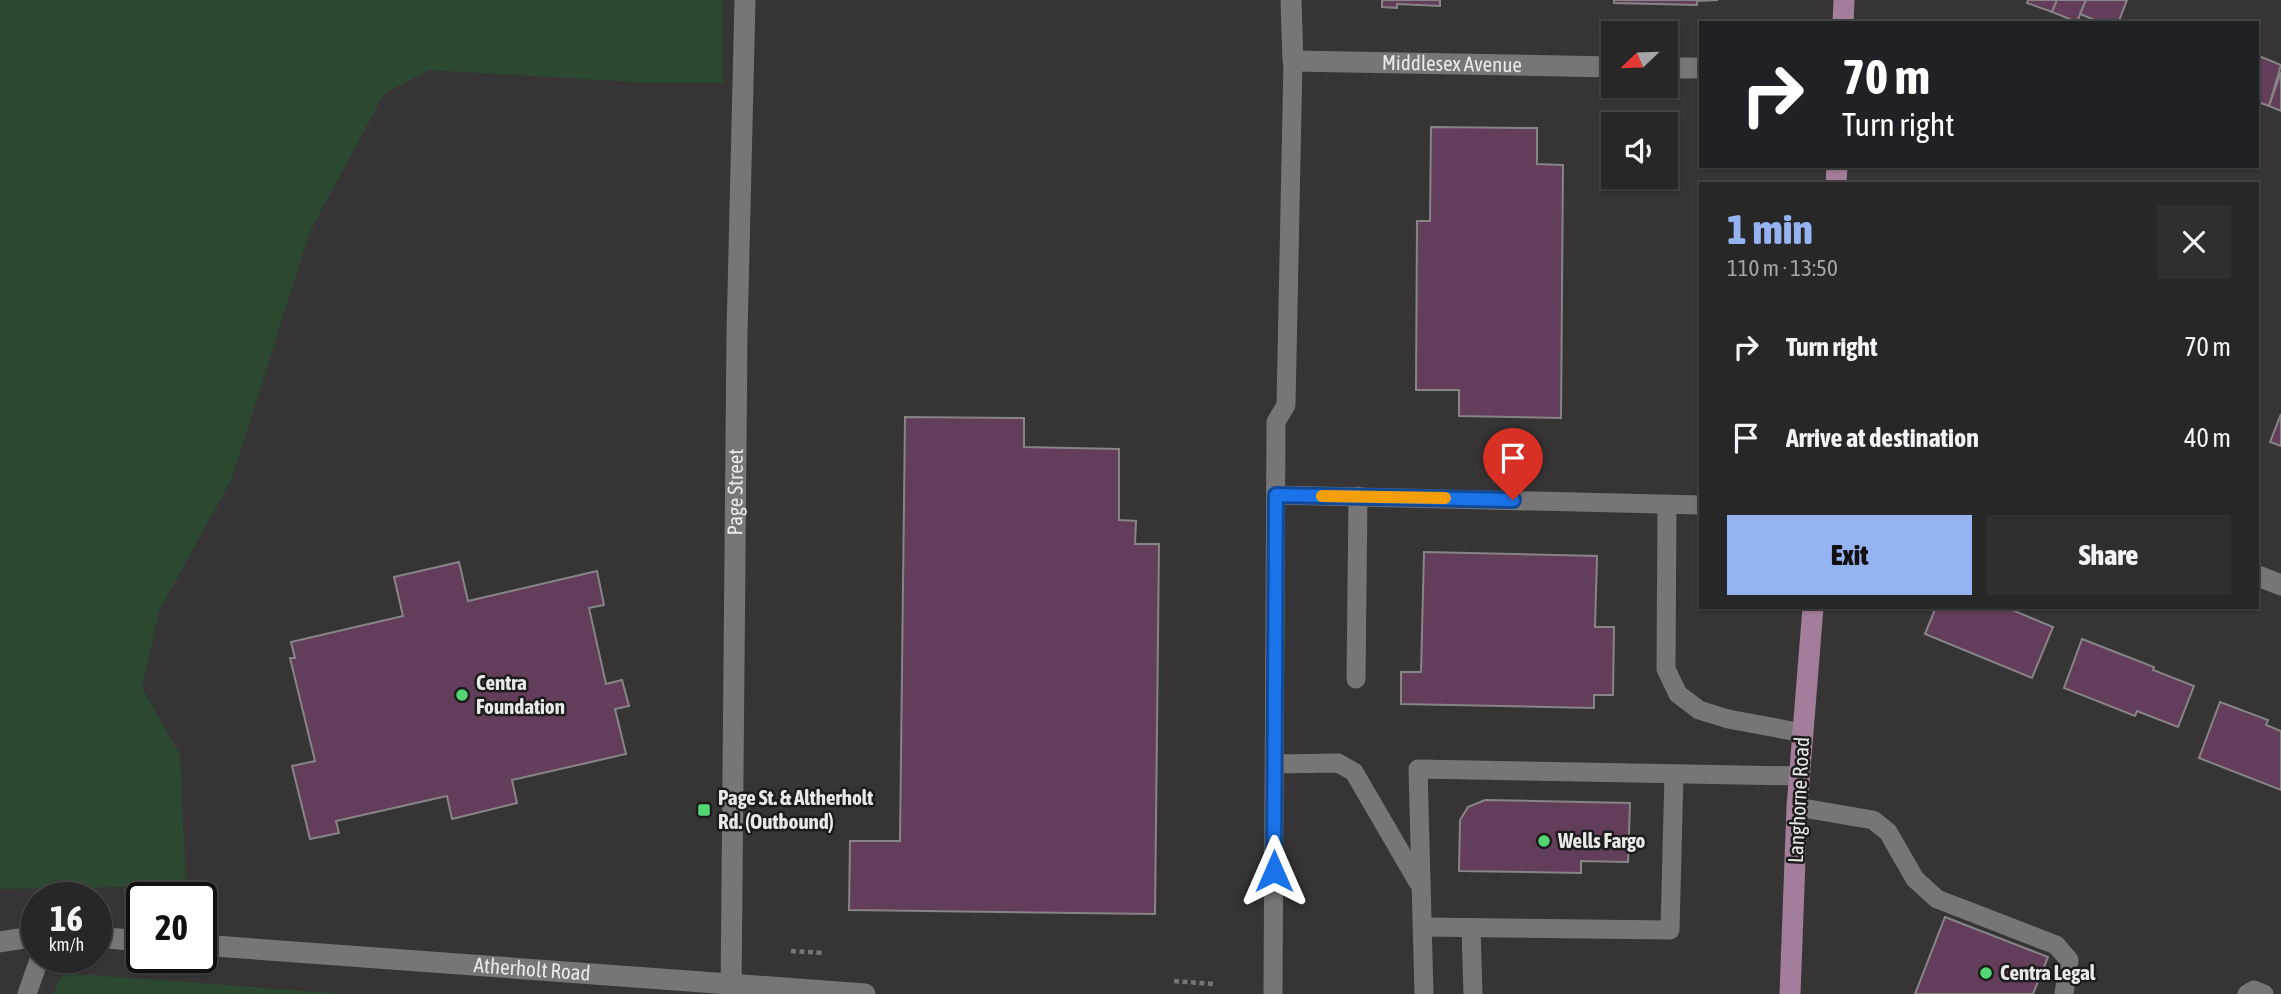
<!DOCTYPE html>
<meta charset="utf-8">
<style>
body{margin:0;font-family:"Asap Condensed",sans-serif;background:#302f30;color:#f1f3f6;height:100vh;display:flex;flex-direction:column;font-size:26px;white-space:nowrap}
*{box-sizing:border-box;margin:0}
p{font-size:23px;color:#a5a5a8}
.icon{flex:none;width:38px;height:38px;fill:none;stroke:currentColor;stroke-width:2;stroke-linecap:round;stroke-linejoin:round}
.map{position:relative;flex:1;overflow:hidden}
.sheet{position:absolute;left:1699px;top:182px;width:560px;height:427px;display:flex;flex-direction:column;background:#282728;border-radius:0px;box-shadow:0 2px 5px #0004,0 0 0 2px #444445}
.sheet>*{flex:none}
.guide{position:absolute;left:1699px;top:21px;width:560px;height:147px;border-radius:0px;box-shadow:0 2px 5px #0004,0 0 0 2px #444445;background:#202124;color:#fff;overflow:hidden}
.needle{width:46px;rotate:247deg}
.buttons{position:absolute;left:1601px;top:21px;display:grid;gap:14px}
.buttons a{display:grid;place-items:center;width:77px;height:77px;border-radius:0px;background:#282728;box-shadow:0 2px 5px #0004,0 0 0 2px #444445;font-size:35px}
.speed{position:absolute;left:21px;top:882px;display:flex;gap:14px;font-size:35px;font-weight:700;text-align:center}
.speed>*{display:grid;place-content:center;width:91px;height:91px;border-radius:50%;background:#282728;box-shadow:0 2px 5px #0004,0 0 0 2px #444445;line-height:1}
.speed small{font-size:18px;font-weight:400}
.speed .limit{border:4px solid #111;border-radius:10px;background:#fff;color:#111}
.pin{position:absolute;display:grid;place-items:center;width:60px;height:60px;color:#fff;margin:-72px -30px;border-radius:50% 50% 50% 0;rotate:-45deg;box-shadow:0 0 7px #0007}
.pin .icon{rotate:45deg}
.me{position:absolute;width:77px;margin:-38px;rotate:0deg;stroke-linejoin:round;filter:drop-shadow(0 0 5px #0008)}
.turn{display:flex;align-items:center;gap:24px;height:147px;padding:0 28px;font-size:32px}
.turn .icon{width:91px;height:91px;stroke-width:2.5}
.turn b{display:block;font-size:49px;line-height:60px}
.round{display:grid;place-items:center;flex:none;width:74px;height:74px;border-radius:0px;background:#302f30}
.headline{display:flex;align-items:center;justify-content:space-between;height:119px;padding:0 28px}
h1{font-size:42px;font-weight:800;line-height:52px;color:#95b2f1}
.action{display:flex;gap:14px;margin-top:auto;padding:14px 28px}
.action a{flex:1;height:80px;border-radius:0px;background:#95b2f1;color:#111;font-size:28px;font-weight:800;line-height:80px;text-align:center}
.action a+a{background:#302f30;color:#f1f3f6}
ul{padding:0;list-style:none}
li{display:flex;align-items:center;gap:21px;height:91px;padding:0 28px}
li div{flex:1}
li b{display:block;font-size:26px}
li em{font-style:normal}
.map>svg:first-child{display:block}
</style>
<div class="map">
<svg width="2281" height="994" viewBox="0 0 2281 994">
<rect width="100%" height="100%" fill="#363435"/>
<!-- green -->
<g fill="#2b4930">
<path d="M0,0H723V83H652L429,70L384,94L310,231L232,478L159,611L142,688L180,755L186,886L0,889Z"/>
<path d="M66,975H92L345,994H53L62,976Z"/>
</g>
<!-- building -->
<g fill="#633e5b" stroke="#878486" stroke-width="2">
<path d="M1382,0H1440V6L1397,4V8L1382,7Z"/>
<path d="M1614,0H1718L1697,1V5L1614,3Z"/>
<path d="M2028,0H2057L2052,12L2027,3Z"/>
<path d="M2057,0H2086L2077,22L2052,12Z"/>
<path d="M2086,0H2127L2118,23H2102L2080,14Z"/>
<path d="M2259,56L2281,65L2269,106L2258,102Z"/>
<path d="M2281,72V111L2269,106Z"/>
<path d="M1431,127L1537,128V164L1563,165L1561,418L1459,416V390H1416L1417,221H1430Z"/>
<path d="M2281,414V446L2270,442Z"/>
<path d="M905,417L1024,418V447L1119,449V520L1136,521L1135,544H1159L1155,914L849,910L850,841H900Z"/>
<path d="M1424,552L1597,556L1595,627H1614L1613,695H1594V708L1401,704V672H1421Z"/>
<path d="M459,562L468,601L597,571L604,605L589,608L606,684L622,680L629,706L615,709L626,754L512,780L517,803L452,819L447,796L336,821L339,833L310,839L292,766L315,761L290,658H295L291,642L403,616L394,577Z"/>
<path d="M1936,607H2005L2053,627L2032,678L1925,634Z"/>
<path d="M2082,639L2154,667L2153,670L2194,686L2178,727L2137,711L2135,716L2064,688Z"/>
<path d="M2220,702L2268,720L2266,725L2281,731V790L2199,758Z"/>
<path d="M1485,800L1630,803L1628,862L1581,861V873L1459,871L1460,820L1468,807Z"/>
<path d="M1945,917L2048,957L2033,994H1915Z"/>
</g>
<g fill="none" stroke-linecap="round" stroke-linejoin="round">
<!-- path -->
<g stroke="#767475" stroke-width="4.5" stroke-dasharray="5 3.5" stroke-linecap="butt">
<path d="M791,951L825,953"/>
<path d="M1174,981L1213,984"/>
</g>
<!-- lane -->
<g stroke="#787577" stroke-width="19">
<path d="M1276,495L1701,505"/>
<path d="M1667,504L1666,669L1678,694L1699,710L1728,719L1803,733"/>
<path d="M1356,679L1358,496"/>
<path d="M1275,764L1338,763L1354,772L1418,882"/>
<path d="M1797,807L1873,820L1888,832L1915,879L1937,899L2056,945L2069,960L2064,994"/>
<path d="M1422,927L1670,930L1674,774"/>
<path d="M1471,928L1473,994"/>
<path d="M27,994L40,957"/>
<path d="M1273,994L1276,422L1286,405L1293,61"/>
<path d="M1424,994L1418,769L1799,776"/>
<path d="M2247,994L2254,990L2264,994"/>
</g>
<!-- street -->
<g stroke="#787577" stroke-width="21">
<path id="s1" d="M1291,0L1293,61L1614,67"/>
<path d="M1666,68H1701"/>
<path d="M2258,576L2281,585"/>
<path d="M96,937L142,941"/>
<path d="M0,942L37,936"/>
<path id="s2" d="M201,945L865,994"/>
<path id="s3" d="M731,994L737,334L745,0"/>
</g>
<!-- primary -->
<g stroke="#a37e9a" stroke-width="21">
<path d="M1843,23L1844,0"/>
<path d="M1836,184L1837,166"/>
<path d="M1790,994L1797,807L1813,607"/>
</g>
</g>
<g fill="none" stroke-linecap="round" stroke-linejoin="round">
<!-- route casing -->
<g stroke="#114b97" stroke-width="18">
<path id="route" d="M1274,871L1276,495L1513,500"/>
</g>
<!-- route -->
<use href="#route" stroke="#1a73e8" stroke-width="12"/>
<!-- slow -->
<path stroke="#f59e0b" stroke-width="12" d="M1322,496L1445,498"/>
</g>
<!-- markers -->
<g fill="#53d673" stroke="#1d1c1c" stroke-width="2.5">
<circle cx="462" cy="695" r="7"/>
<rect x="697" y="803" width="14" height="14" rx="3.5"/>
<circle cx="1544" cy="841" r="7"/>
<circle cx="1986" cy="973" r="7"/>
</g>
<g text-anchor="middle" stroke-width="5" stroke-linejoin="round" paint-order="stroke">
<!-- street labels -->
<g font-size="21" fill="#eae9ea" stroke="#1d1c1c">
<text dy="7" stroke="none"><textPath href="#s1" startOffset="220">Middlesex Avenue</textPath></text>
<text dy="7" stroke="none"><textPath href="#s3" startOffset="502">Page Street</textPath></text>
<text transform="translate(1799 800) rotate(-87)" y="7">Langhorne Road</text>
<text dy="7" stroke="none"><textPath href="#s2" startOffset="332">Atherholt Road</textPath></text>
</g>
<!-- poi labels -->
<g font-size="21" font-weight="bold" fill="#eae9ea" stroke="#1d1c1c" text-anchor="start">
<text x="476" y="690">Centra<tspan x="476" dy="24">Foundation</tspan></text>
<text x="718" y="805">Page St. &amp; Altherholt<tspan x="718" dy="24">Rd. (Outbound)</tspan></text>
<text x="1558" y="848">Wells Fargo</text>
<text x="2000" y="980">Centra Legal</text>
</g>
</g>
</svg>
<div class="buttons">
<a><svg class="needle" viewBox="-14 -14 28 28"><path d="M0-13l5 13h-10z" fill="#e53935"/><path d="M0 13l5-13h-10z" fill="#a5a5a8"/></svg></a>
<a><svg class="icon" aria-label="sound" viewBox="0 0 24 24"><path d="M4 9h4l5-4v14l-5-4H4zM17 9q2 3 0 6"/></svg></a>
</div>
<div class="speed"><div>16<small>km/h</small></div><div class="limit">20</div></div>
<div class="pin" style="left:1513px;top:500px;background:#d93025"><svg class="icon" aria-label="arrive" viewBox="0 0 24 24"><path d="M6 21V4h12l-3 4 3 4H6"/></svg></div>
<svg class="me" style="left:1274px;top:871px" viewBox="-20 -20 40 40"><path d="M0-17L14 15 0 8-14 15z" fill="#1a73e8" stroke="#fff" stroke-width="4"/></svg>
<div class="guide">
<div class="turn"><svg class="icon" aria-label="right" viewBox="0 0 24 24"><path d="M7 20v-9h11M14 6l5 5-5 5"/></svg><div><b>70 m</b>Turn right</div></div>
</div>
<section class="sheet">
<div class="headline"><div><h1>1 min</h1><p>110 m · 13:50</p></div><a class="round"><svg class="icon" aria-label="close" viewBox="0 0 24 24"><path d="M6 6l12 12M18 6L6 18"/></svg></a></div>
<ul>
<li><svg class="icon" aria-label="right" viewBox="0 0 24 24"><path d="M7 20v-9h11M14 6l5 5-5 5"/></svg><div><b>Turn right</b></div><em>70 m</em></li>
<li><svg class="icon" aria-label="arrive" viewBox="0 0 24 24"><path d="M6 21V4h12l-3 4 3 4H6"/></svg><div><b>Arrive at destination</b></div><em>40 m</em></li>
</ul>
<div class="action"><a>Exit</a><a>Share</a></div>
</section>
</div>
